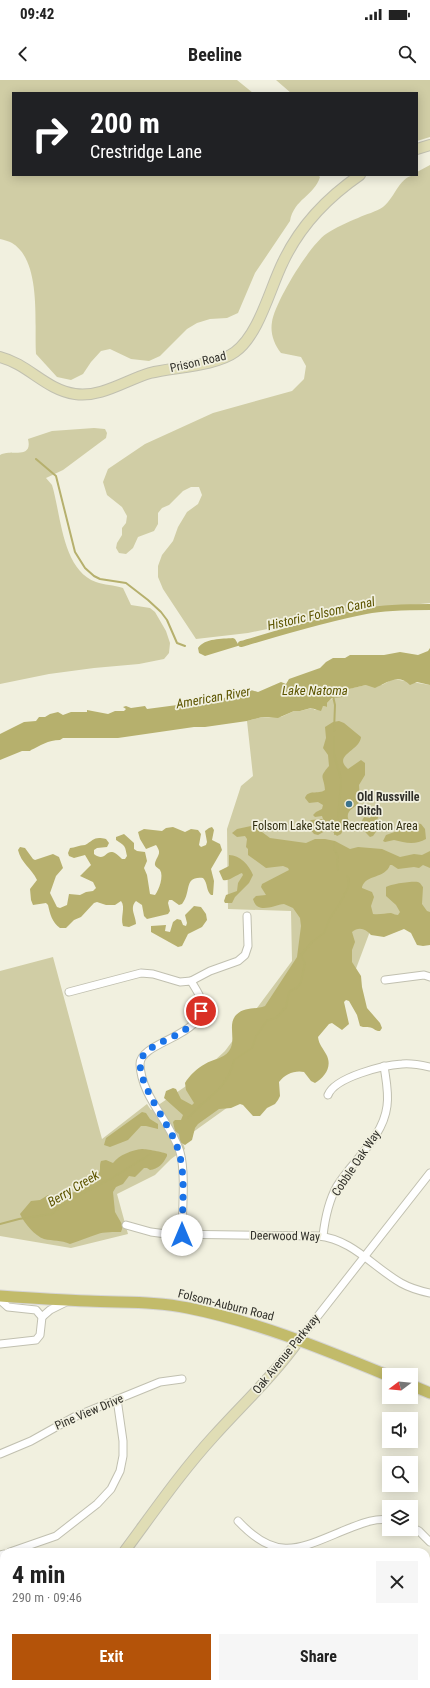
<!DOCTYPE html>
<meta charset="utf-8">
<style>
body{margin:0;font-family:"Roboto Condensed",sans-serif;background:#f6f6f6;color:#222;height:100vh;display:flex;flex-direction:column;font-size:15px;white-space:nowrap}
*{box-sizing:border-box;margin:0}
p{font-size:13px;color:#767676}
.icon{flex:none;width:22px;height:22px;fill:none;stroke:currentColor;stroke-width:2;stroke-linecap:round;stroke-linejoin:round}
.map{position:relative;flex:1;overflow:hidden}
.side{position:absolute;left:0px;top:1468px;width:430px;height:140px;display:flex;flex-direction:column;background:#fff;border-radius:12px 12px 0 0;box-shadow:0 2px 10px #0003}
.side>*{flex:none}
.banner{position:absolute;left:12px;top:12px;width:406px;height:84px;border-radius:0px;box-shadow:0 2px 10px #0003;background:#202124;color:#fff;overflow:hidden}
.needle{width:26px;rotate:254deg}
.buttons{position:absolute;left:382px;top:1288px;display:grid;gap:8px}
.buttons a{display:grid;place-items:center;width:36px;height:36px;border-radius:0px;background:#fff;box-shadow:0 2px 10px #0003;font-size:20px}
.pin{position:absolute;display:grid;place-items:center;width:34px;height:34px;color:#fff;margin:-17px;border:2px solid #fff;border-radius:50%;box-shadow:0 1px 4px #0007}
.me{position:absolute;width:44px;margin:-22px;rotate:0deg;stroke-linejoin:round;filter:drop-shadow(0 0 3px #0008)}
.turn{display:flex;align-items:center;gap:14px;height:84px;padding:0 12px;font-size:18px}
.turn .icon{width:52px;height:52px;stroke-width:2.5}
.turn b{display:block;font-size:28px;line-height:34px}
.round{display:grid;place-items:center;flex:none;width:42px;height:42px;border-radius:0px;background:#f6f6f6}
.head{display:flex;align-items:center;justify-content:space-between;height:68px;padding:0 12px}
h1{font-size:24px;font-weight:700;line-height:30px}
.button{display:flex;gap:8px;margin-top:auto;padding:8px 12px}
.button a{flex:1;height:46px;border-radius:0px;background:#b45309;color:#fff;font-size:16px;font-weight:700;line-height:46px;text-align:center}
.button a+a{background:#f6f6f6;color:#222}
.status{display:flex;justify-content:space-between;align-items:center;height:28px;padding:0 20px;background:#fff;direction:ltr}
.status svg{height:11px;fill:currentColor}
header{display:flex;justify-content:space-between;align-items:center;height:52px;padding:0 12px;background:#fff;font-size:18px;font-weight:700}
.map>svg:first-child{display:block}
</style>
<div class="status"><b>09:42</b><svg viewBox="0 0 49 12"><path d="M0 12V9h3v3zM5 12V6h3v6zM10 12V3h3v9zM15 12V0h3v12zM26 1h20v11H26zM47 4h2v5h-2z"/></svg></div>
<header><svg class="icon" aria-label="back" viewBox="0 0 24 24"><path d="M15 5l-7 7 7 7"/></svg>Beeline<svg class="icon" aria-label="search" viewBox="0 0 24 24"><circle cx="10" cy="10" r="6"/><path d="M15 15l6 6"/></svg></header>
<div class="map">
<svg width="430" height="1608" viewBox="0 0 430 1608">
<rect width="100%" height="100%" fill="#f1f0df"/>
<!-- green -->
<g fill="#d0cda5">
<path d="M0,0H237L253,13H13V95H318L320,97C314,116 294,119 290,141L255,193L238,233L227,238L210,239L197,243L187,249L160,276L149,281L131,279L110,269L101,271L91,282L83,294L71,300L57,297L36,274C34,244 42,181 12,163C9,161 4,160 0,159Z"/>
<path d="M276,0H430V57L417,61V13H291Z"/>
<path d="M430,85V523L361,530L248,553L196,559L163,509L158,497V486L162,475L173,461L178,447L187,432L198,424L202,415L199,407H191L183,411L169,425L162,428L158,433V444L154,451L138,457L133,468L126,474L119,473L116,468L117,463L122,455V448L126,443L127,436L122,427L107,415L103,402L108,389L145,364L213,333L292,311L304,299L306,286L301,277L281,273C274,264 270,253 272,242C275,222 309,166 326,154C335,148 348,142 358,138C366,134 376,132 383,127C396,117 399,95 417,95V92Z"/>
<path d="M94,348L105,349L107,353L106,358L63,390L46,398L52,405C61,434 62,490 96,502C104,505 114,505 123,508L131,525L150,528L155,532L166,551L170,563L169,573L164,579L139,584L94,588L49,594L0,604V375C11,369 33,380 28,359L52,351Z"/>
<path d="M393,599L430,605V837L375,838L348,910L249,1012L182,1060L185,1069L171,1079L155,1095L117,1114L128,1154L71,1168L0,1156V891L53,877L102,1059L147,1024L151,1030L189,1004L225,971L292,881L291,831L228,829L227,749L241,706L253,696L247,641L262,637L269,638L281,637L294,631H300L312,628L315,630L323,626L327,627V623C333,616 343,617 348,609L366,605H382Z"/>
</g>
<!-- forest -->
<g fill="#b7b06e">
<path d="M339,641L344,643L361,657C360,671 332,675 348,689L361,680L365,683V695L359,705L360,721C355,729 344,730 349,741L355,744V746L351,749L344,748L341,754L337,756L333,752L327,750L318,755L314,754L306,744L311,740L323,739L322,736L315,737L313,735L316,732L322,729L323,725L318,722L309,723L305,718C308,709 318,715 325,710C324,695 318,699 329,686L328,675L323,668L326,658L325,647L333,642Z"/>
<path d="M378,727L380,733L377,740L380,746L373,756L370,757C364,751 358,745 364,737L370,738L375,728Z"/>
<path d="M417,743L421,744L425,749L426,759C416,765 405,763 394,760L385,762L383,761L386,755L400,750H409Z"/>
<path d="M251,746L258,749L270,758L306,763L315,759H325L335,761L350,769L358,767L382,769L400,777L414,774L422,775L430,771V788L423,785L419,788L414,787L398,789L392,785H390C385,799 366,794 362,807V808L372,812L374,817L371,826L373,834C380,835 385,833 391,833C394,834 396,835 398,835L400,832L396,825L386,816V807C391,804 412,801 418,802C421,803 421,805 423,807L422,824L427,831L430,832V865L423,866L417,865L411,853L404,849L384,857L371,855C366,849 359,846 352,852L355,862L352,870V882L361,896L362,907L367,928L380,943L382,948L380,951C375,951 375,949 372,948C368,946 364,948 360,946L357,935L349,921L346,920L344,922L349,944L342,950L332,943L329,944L318,957C319,965 323,968 326,974C333,986 325,997 315,1003L311,1001L304,992C295,990 285,994 279,1002L280,1016L278,1020L275,1024L267,1028L260,1036H253L243,1025L240,1024L231,1028L219,1029L198,1044L195,1048L192,1060L185,1065L180,1062L179,1054L175,1051L173,1042L175,1040H181L183,1035L164,1018L166,1011L173,1008L176,1009L181,1019L192,1025L194,1023L186,1010L185,1003C189,996 197,988 205,984C213,979 223,979 229,971C237,960 227,945 236,935C245,926 254,930 265,926L297,877L301,846L300,838L293,828L284,824C274,825 257,835 253,819L256,816L266,815L261,807L262,804L289,790L288,788L283,786L266,788L248,775V769L246,767L247,759L245,756L237,757L232,753L237,749Z"/>
<path d="M173,747L185,752L191,749L198,750L201,754L199,765L201,767L206,765L207,762L205,751L209,748L212,747L214,750L212,760L220,764L222,770L211,789L214,801L213,815H211C206,811 208,803 203,798C183,796 192,812 182,824L179,825L172,820H169L168,823L170,831L168,834L147,839L144,836L142,825L136,821C129,828 136,836 136,844L129,847L123,846C120,837 126,827 121,821L115,825H106L97,822L94,823L81,837L74,840L66,848H60C52,842 50,834 48,825L46,823L33,825L31,820L30,809L37,800C32,789 21,783 18,770L20,767L25,768L33,779L35,780L53,774L59,777L63,788L56,796L50,813L57,827L60,828L67,825L69,814L80,815L86,812L93,811L96,808L93,802L80,796L91,785L85,775L74,778L69,776L68,773L70,768C75,768 79,765 85,765C94,760 94,756 106,759L109,763L107,767L97,768L94,770V774C108,785 105,761 122,779H125L127,776C125,765 125,766 116,760V757L124,754L134,763V769L137,771L145,772L147,781L144,788L147,795L150,814L155,815C159,810 164,796 160,790C159,788 154,787 155,783C158,774 162,774 156,765L146,769L140,759L138,752L144,749L162,751L166,748Z"/>
<path d="M229,775C240,775 249,785 253,795L249,803L235,817L232,823H225L224,821L226,815L237,811L238,803L243,795L242,793C236,795 228,802 223,800L219,791L229,786Z"/>
<path d="M194,826L201,827L206,834L207,840L202,847L188,854L182,866L178,867L151,852V846L166,845L165,851L170,852L173,842L177,839L181,840L183,845L186,846L187,843L185,835Z"/>
<path d="M142,1032L146,1033L150,1039L158,1044V1049L146,1046H141L128,1060L110,1067L104,1065L106,1058Z"/>
<path d="M142,1069C146,1069 164,1072 167,1074V1076C163,1084 158,1089 150,1090L147,1088H144L135,1097L129,1096L123,1104L116,1107L113,1112L115,1132L123,1146L121,1152C115,1152 103,1152 98,1154C88,1157 80,1161 70,1164C61,1160 53,1161 44,1159C35,1156 24,1143 20,1134L31,1121L40,1120L48,1115L61,1117C70,1110 74,1114 81,1110C84,1108 84,1105 87,1103C91,1100 98,1099 99,1093C101,1089 99,1086 101,1081L106,1080L113,1083C119,1075 132,1070 142,1069Z"/>
</g>
<!-- water -->
<g fill="#b6b06d">
<path d="M233,558L235,559L238,564L241,563V565L205,576L199,573L198,568C205,558 222,559 233,558Z"/>
<path d="M430,568V605L417,602L410,605C398,593 387,603 375,608L366,605L349,609L343,617L332,618L327,623V627L323,626L321,631L311,628L300,631H294L278,638L262,637L247,641L205,647H194L118,658H63L60,660C48,660 40,666 31,670L30,671H22L0,680V654L24,642L36,641L39,637H45L50,634L58,632L63,635L71,632H87V630L108,634L115,631H124L126,629L123,627L126,626L131,628L145,626L147,629L200,622L199,620H214L217,617V614L223,619L228,615L251,610L258,612L281,602L286,604L289,599L320,588L326,582L333,578H345L350,575H384L400,572L418,575L428,571Z"/>
</g>
<g fill="none" stroke-linecap="round" stroke-linejoin="round">
<!-- stream -->
<g stroke="#b6b06d" stroke-width="2">
<path d="M36,379L56,396L75,472L85,488L94,496L100,499L126,503L148,520L161,532L167,540L177,563L185,566"/>
<path d="M333,616L335,625L334,651"/>
<path d="M334,657V674L341,699V704L337,748L335,754"/>
<path d="M334,762V769L338,776L337,782L338,790"/>
<path d="M188,1038C206,1017 227,1011 234,980L252,968L256,956L267,941L277,937L286,927L289,912L298,907L301,902L305,883L301,875L312,862L324,853L330,838L340,823L348,808L349,799L347,796"/>
<path d="M0,1144L19,1139L52,1134L68,1121L110,1099L151,1074"/>
</g>
<!-- canal -->
<path stroke="#b6b06d" stroke-width="6" d="M241,564C282,552 324,539 366,531C387,527 409,527 430,527"/>
<!-- street casing -->
<g stroke="#c1c0b0" stroke-width="9">
<g id="street">
<path d="M385,900L424,895L430,897"/>
<path d="M191,901L210,891L238,881L245,875L248,866L247,836"/>
<path d="M69,912L141,893L153,894L180,902L191,901C194,906 198,912 200,917C214,956 140,960 140,984C141,1017 171,1042 180,1072C186,1093 182,1132 182,1155"/>
<path d="M328,1015C335,997 384,985 402,984C411,983 421,985 430,987"/>
<path d="M126,1145L151,1152L166,1154L318,1156C352,1159 373,1187 401,1203C410,1208 420,1211 430,1213"/>
<path d="M323,1156C325,1138 328,1122 337,1106C353,1080 383,1058 387,1026C389,1013 386,1000 384,986"/>
<path d="M0,1220L8,1227L36,1230L42,1237L40,1255L36,1260L0,1264"/>
<path d="M42,1237L50,1230L68,1221"/>
<path d="M299,1260L430,1093"/>
<path d="M0,1374L31,1361L74,1337L160,1302L182,1299"/>
<path d="M238,1441C279,1485 302,1467 350,1448C363,1443 375,1438 389,1440"/>
<path d="M411,1447L419,1451L430,1462"/>
<path d="M10,1472L56,1456L97,1424L111,1409L120,1391L123,1376V1361L117,1319"/>
<path d="M0,1475L4,1474"/>
<path d="M0,1540L1,1542"/>
<path d="M426,1553L430,1547"/>
<path d="M193,1604L195,1608"/>
<path d="M392,1604L394,1608"/>
<path d="M306,1608L309,1604"/>
</g>
</g>
<!-- secondary casing -->
<g stroke="#c1c0b0" stroke-width="12">
<g id="secondary">
<path d="M417,69L430,65"/>
<path d="M0,277C28,284 46,310 75,314C101,318 126,300 150,293C175,287 216,286 235,272C259,255 270,208 283,182C300,146 328,117 360,95"/>
<path d="M124,1472C153,1433 181,1392 214,1356C243,1324 274,1295 299,1260"/>
<path d="M41,1608L43,1604"/>
</g>
</g>
<!-- primary casing -->
<g stroke="#d6d5d4" stroke-width="13">
<g id="primary">
<path d="M0,1216C29,1218 59,1220 88,1221C121,1223 155,1221 188,1228C258,1242 323,1269 389,1296"/>
<path d="M411,1305L430,1313"/>
</g>
</g>
<!-- street -->
<use href="#street" stroke="#fff" stroke-width="7"/>
<!-- secondary -->
<use href="#secondary" stroke="#e0ddb5" stroke-width="10"/>
<!-- primary -->
<use href="#primary" stroke="#c2bb6a" stroke-width="11"/>
</g>
<g fill="none" stroke-linecap="round" stroke-linejoin="round">
<!-- route -->
<path stroke="#1a73e8" stroke-width="7" stroke-dasharray="0 12.6" d="M182,1155C182,1126 187,1090 176,1064C169,1044 135,1000 141,980C147,960 192,958 201,931"/>
</g>
<!-- markers -->
<circle fill="#3b738d" stroke="#f1f0df" stroke-width="1.5" cx="349" cy="724" r="4"/>
<g text-anchor="middle" stroke-width="3.5" stroke-linejoin="round" paint-order="stroke">
<!-- street labels -->
<g font-size="12" fill="#302f29" stroke="#f1f0df">
<text transform="translate(198 282) rotate(-13)" y="4">Prison Road</text>
<text transform="translate(356 1083) rotate(-56)" y="4">Cobble Oak Way</text>
<text transform="translate(285 1156) rotate(1)" y="4">Deerwood Way</text>
<text transform="translate(226 1225) rotate(14)" y="4">Folsom-Auburn Road</text>
<text transform="translate(286 1274) rotate(-51)" y="4">Oak Avenue Parkway</text>
<text transform="translate(89 1332) rotate(-23)" y="4">Pine View Drive</text>
</g>
<!-- poi labels -->
<g font-size="12" font-weight="bold" fill="#302f29" stroke="#f1f0df" text-anchor="start">
<text x="357" y="721">Old Russville<tspan x="357" dy="14">Ditch</tspan></text>
</g>
<!-- park labels -->
<g font-size="12" fill="#302d0f" stroke="#f1f0df">
<text x="335" y="750">Folsom Lake State Recreation Area</text>
</g>
<!-- water labels -->
<g font-size="13" font-style="italic" fill="#5d5500" stroke="#f1f0df">
<text transform="translate(321 533) rotate(-13)" y="5">Historic Folsom Canal</text>
<text x="315" y="615">Lake Natoma</text>
<text transform="translate(213 617) rotate(-10)" y="5">American River</text>
<text transform="translate(73 1108) rotate(-31)" y="5">Berry Creek</text>
</g>
</g>
</svg>
<div class="buttons">
<a><svg class="needle" viewBox="-14 -14 28 28"><path d="M0-13l5 13h-10z" fill="#e53935"/><path d="M0 13l5-13h-10z" fill="#767676"/></svg></a>
<a><svg class="icon" aria-label="sound" viewBox="0 0 24 24"><path d="M4 9h4l5-4v14l-5-4H4zM17 9q2 3 0 6"/></svg></a>
<a><svg class="icon" aria-label="search" viewBox="0 0 24 24"><circle cx="10" cy="10" r="6"/><path d="M15 15l6 6"/></svg></a>
<a><svg class="icon" aria-label="layers" viewBox="0 0 24 24"><path d="M12 4l9 5-9 5-9-5zM3 14l9 5 9-5"/></svg></a>
</div>
<div class="pin" style="left:201px;top:931px;background:#d93025"><svg class="icon" aria-label="arrive" viewBox="0 0 24 24"><path d="M6 21V4h12l-3 4 3 4H6"/></svg></div>
<svg class="me" style="left:182px;top:1155px" viewBox="-20 -20 40 40"><circle r="19" fill="#fff"/><path d="M0-13L10 11 0 6-10 11z" fill="#1a73e8"/></svg>
<div class="banner">
<div class="turn"><svg class="icon" aria-label="right" viewBox="0 0 24 24"><path d="M7 20v-9h11M14 6l5 5-5 5"/></svg><div><b>200 m</b>Crestridge Lane</div></div>
</div>
<section class="side">
<div class="head"><div><h1>4 min</h1><p>290 m · 09:46</p></div><a class="round"><svg class="icon" aria-label="close" viewBox="0 0 24 24"><path d="M6 6l12 12M18 6L6 18"/></svg></a></div>
<div class="button"><a>Exit</a><a>Share</a></div>
</section>
</div>
